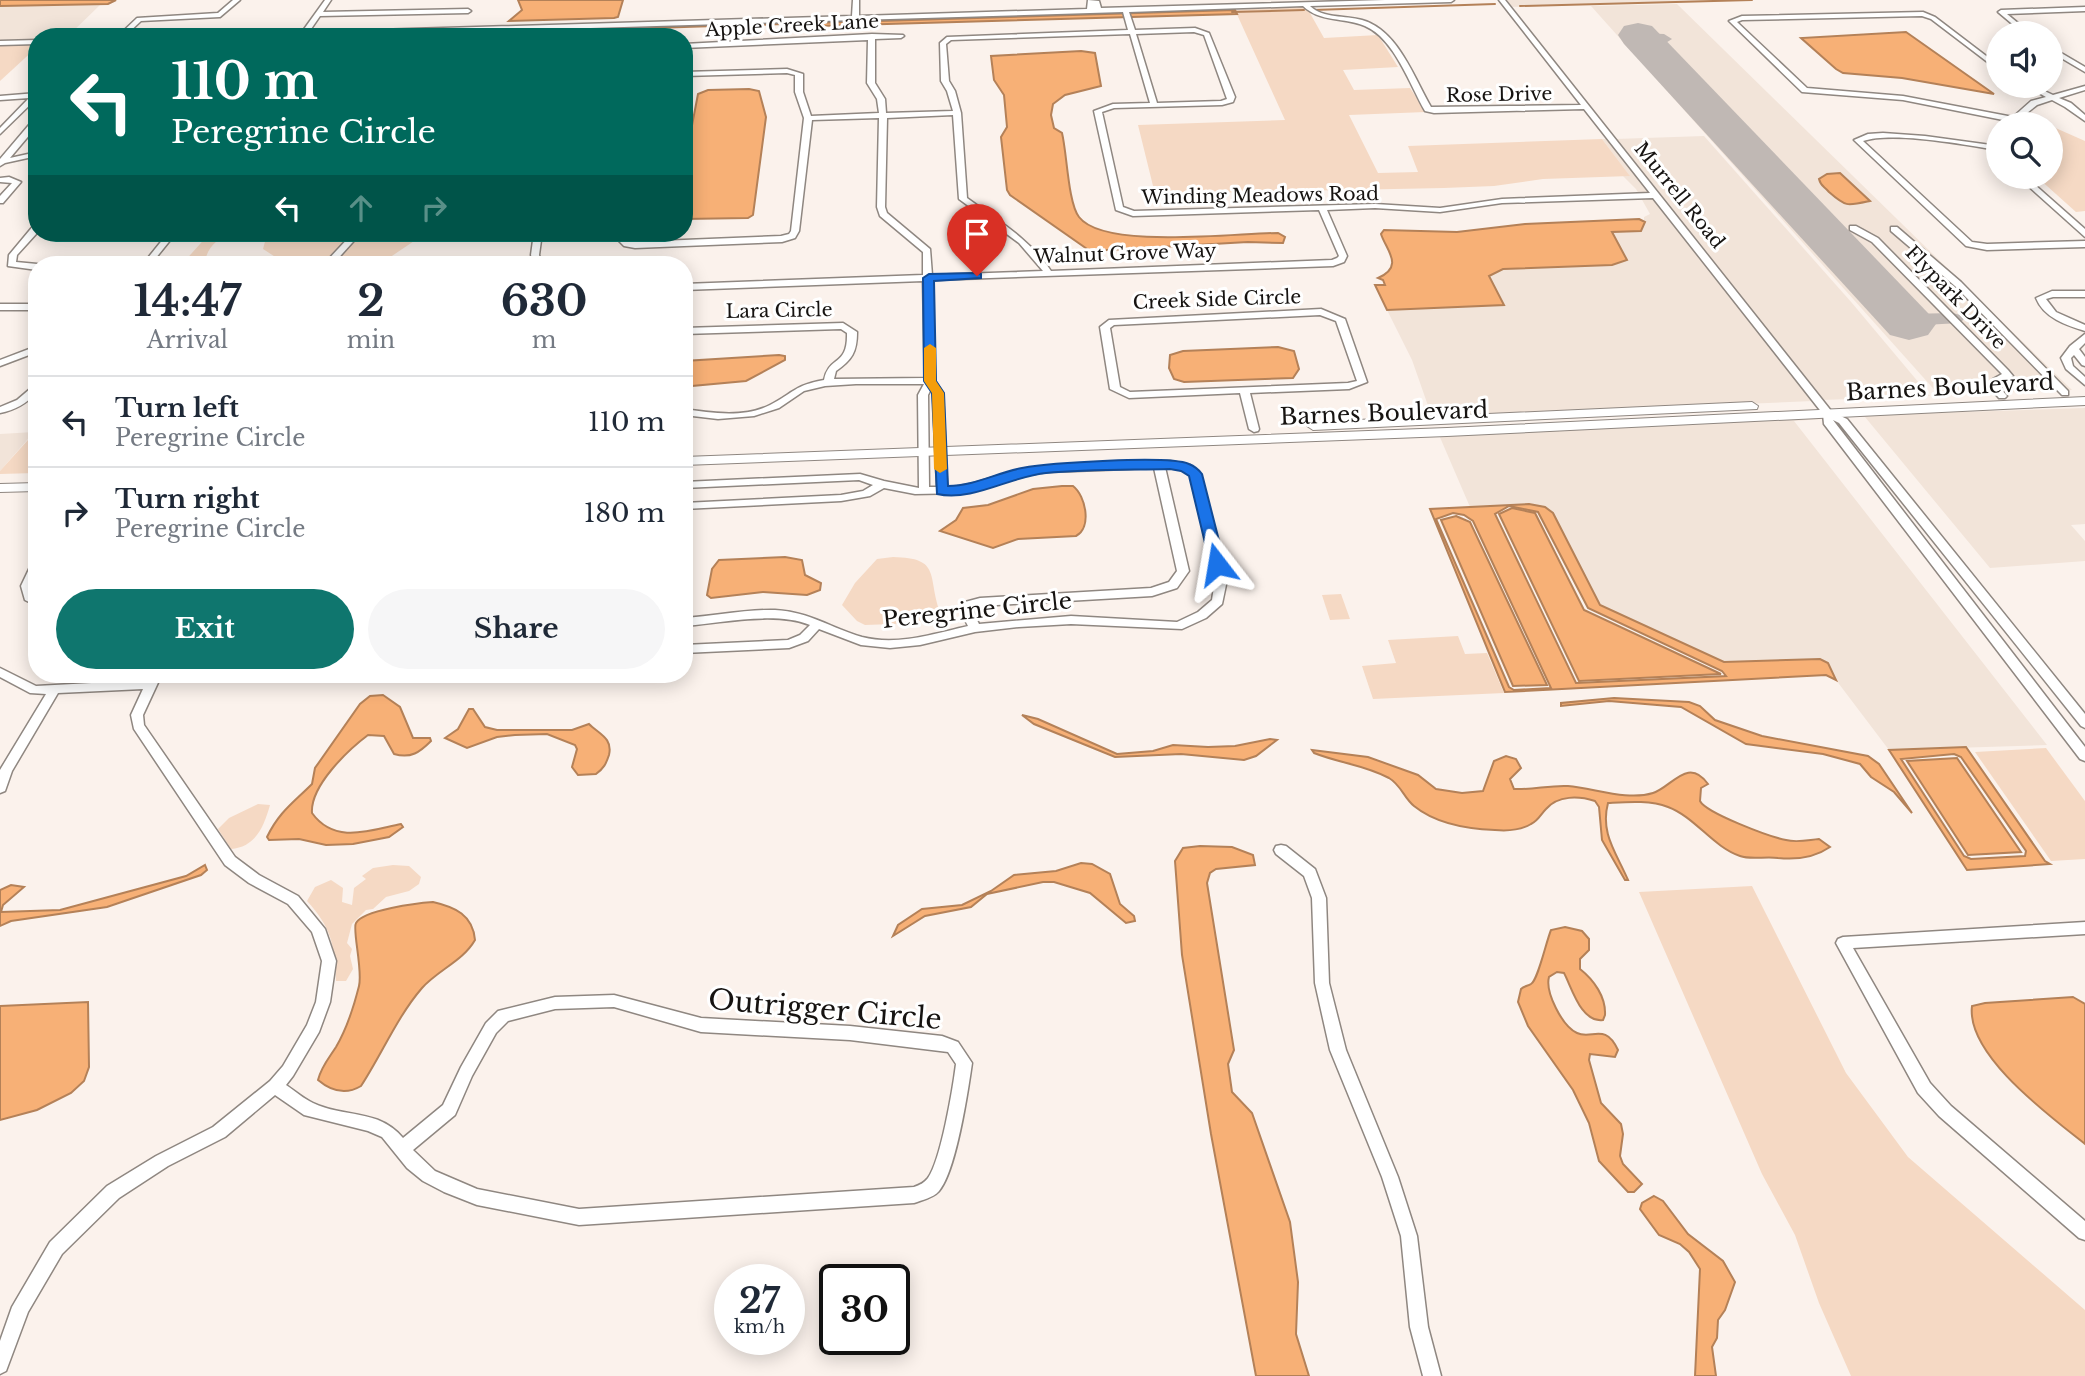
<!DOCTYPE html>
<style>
body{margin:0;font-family:"Libre Baskerville",serif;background:#f6f6f7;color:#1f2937;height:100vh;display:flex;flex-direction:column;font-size:26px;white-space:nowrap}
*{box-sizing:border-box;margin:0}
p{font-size:23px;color:#747a83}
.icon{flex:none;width:38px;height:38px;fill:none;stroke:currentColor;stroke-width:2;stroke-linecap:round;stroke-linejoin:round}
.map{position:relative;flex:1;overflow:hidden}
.sheet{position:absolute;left:28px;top:256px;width:665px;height:427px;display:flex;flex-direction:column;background:#fff;border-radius:28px;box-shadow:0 4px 18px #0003}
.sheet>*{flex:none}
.top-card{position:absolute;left:28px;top:28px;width:665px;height:214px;border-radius:28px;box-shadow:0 4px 18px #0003;background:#00695c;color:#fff;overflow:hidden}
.controls{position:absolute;left:1986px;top:21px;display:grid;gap:14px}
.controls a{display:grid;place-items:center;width:77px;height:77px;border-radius:50%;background:#fff;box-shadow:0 4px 18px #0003;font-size:35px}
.speed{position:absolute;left:714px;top:1264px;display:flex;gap:14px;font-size:35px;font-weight:700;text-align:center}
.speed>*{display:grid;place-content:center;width:91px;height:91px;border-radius:50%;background:#fff;box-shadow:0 4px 18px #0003;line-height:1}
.speed small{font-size:18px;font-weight:400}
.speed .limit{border:4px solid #111;border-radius:10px;background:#fff;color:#111}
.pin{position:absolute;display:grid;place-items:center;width:60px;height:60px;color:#fff;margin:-72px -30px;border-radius:50% 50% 50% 0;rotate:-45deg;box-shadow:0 0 7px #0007}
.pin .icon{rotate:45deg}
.me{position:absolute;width:77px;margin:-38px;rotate:346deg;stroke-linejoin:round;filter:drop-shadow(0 0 5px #0008)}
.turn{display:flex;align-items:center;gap:24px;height:147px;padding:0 28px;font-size:32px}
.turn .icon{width:91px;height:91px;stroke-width:2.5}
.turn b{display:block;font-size:49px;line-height:60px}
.lanes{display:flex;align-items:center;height:66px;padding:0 28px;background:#0003;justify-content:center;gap:35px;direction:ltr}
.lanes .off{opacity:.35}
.eta{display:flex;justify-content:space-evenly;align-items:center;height:119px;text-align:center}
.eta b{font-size:42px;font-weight:700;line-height:49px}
.cta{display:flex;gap:14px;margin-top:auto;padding:14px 28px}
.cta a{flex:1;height:80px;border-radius:42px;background:#0f766e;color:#fff;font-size:28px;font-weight:700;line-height:80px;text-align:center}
.cta a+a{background:#f6f6f7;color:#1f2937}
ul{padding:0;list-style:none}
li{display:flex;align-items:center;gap:21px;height:91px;padding:0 28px;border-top:2px solid #e0e1e3}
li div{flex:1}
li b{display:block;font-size:26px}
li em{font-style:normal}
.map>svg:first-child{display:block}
</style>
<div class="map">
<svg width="2085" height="1376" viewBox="0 0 2085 1376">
<rect width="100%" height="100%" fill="#fbf2ec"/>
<!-- built -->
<g fill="#f2e4d9">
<path d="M1505,0H1734L1510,7Z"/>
<path d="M44,4H101L67,37H37V40L0,42V6Z"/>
<path d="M1677,4L2072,390L1939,395L1591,6Z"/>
<path d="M1704,136L1852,303L1930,396L1822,400L1615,139Z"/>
<path d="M1602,139H1608L1813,401L1432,417L1412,360L1387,310L1504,305L1488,276L1503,269L1603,265L1626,260L1611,232L1644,224V217L1650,214L1636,189L1623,176L1629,175Z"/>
<path d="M2085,408V524L2071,525L2085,541V561L1990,568L1865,417L1838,416Z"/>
<path d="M1823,417V419L1794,421L2047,745L1889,750L1836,680L1828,663L1809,659L1724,662L1600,605L1553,513L1529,504L1470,507L1439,435Z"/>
<path d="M34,432L0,471V434Z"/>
</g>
<!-- green -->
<g fill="#f5d9c4">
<path d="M1306,6L1324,38L1378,35L1398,67L1343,70L1354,90L1410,88L1426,112L1349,115L1378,173L1418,172L1408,146L1602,139L1630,176L1543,179L1494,186L1444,188L1155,194L1138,125L1285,120L1235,10Z"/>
<path d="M37,43V47L0,81V44Z"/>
<path d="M2051,126L2085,141V211L2076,212L2037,177H2051Z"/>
<path d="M210,233H231C218,237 205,250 205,264H182Z"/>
<path d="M262,233H426L380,264H274L277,258L263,249L266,238Z"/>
<path d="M37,430L36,473L0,474V471Z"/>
<path d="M893,557C942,558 927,576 940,612L938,617L921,623L865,625L857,621L842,605L855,583L877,559Z"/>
<path d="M1341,594L1350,619L1330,620L1322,595Z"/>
<path d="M1458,636L1465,654L1487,653L1504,693L1373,699L1362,666L1396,663L1388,640Z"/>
<path d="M2046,748L2085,801V859L2051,861L1975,752Z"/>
<path d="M258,804L270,805C264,826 256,847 231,849L218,829L229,818Z"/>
<path d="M393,865L409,866L421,877L419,884L409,891L386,897L373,909L366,910L352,924L347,943L352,949L350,956L353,969L346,981H336C335,945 331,927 307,901L315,887L331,880L343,888L342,902L352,905L354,888L366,879L362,876L373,868Z"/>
<path d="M1752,886L1846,1073L1908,1157L2085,1310V1376H1851L1819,1303L1795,1235L1762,1174L1639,892Z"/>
</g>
<!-- water -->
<g fill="#f7b076" stroke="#b48158" stroke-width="2" fill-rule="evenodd">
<path d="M0,0H116L108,4L0,6Z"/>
<path d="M518,0H623L618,17L614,18L509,21L522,10Z"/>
<path d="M1235,10L1237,14L783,27L781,24Z"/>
<path d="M1906,32L1994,94L1902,78L1843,73L1836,69L1801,38Z"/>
<path d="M1081,51L1095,53L1101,86L1065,95L1053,104L1051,115L1054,128L1062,133C1067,153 1068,203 1079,217C1104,250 1237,233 1278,233L1285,237L1283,243L1248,242L1090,251L1010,195L1007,190L1001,137L1007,127L1004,95L994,80L991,56Z"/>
<path d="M749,89L759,91L766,117L753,215L748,218L684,219V167L698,94L708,90Z"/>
<path d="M1840,173L1870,201C1847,206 1846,207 1829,192C1824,186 1821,187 1819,179L1827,174Z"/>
<path d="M1639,219L1645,222L1641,231L1612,232L1627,260L1612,265L1503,269L1489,276L1504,305L1387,310L1375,285H1385L1383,280L1378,278C1405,266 1386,250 1381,234L1384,230L1457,232L1525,224Z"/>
<path d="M1278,347L1294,351L1299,369L1293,378L1184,382L1174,379L1169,368L1170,355L1183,351Z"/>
<path d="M779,355L785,356V360L746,381L692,386L684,392V361Z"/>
<path d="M1062,486H1073C1086,496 1092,528 1076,536L1018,539L993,548L940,531L956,520L963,508L988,505L1033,489Z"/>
<path d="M1529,504L1545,507L1553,513L1600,605L1724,662L1820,659L1828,663L1836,680L1826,675L1505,692L1430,509ZM1509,506L1538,512L1588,608L1722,671L1726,676L1576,683L1495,514ZM1453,513L1464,515L1473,521L1551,688L1514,690L1509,687L1436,519Z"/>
<path d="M1512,508L1535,513L1584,610L1721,674L1579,681L1499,514Z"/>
<path d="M1456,516L1470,522L1547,685L1513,686L1441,520Z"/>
<path d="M785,557L802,560L805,575L821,583L820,590L807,595L763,592L711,598L707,595L712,569L719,560Z"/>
<path d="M383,695L400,707L413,738H430L431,741C420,752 411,759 394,754L384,736L368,735C348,750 310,786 312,813C335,845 371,830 401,824L403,827L389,837L353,844L326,845L299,839L269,840L267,837C279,812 293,803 312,784L315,768L360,704L370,696Z"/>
<path d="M1614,698L1689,702L1700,706L1715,720L1762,736L1868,756L1879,764L1912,813L1894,792L1871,777L1860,764L1823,754L1746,744L1681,707L1609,701L1561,706V703Z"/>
<path d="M469,709H473L485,727L497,730H572L589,724C599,734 613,738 609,755C606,764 604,768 596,774L578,775L572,767L577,749L575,745L547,734L515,735L497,737L467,748L445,738L458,729Z"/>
<path d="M1022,715L1038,719L1117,754L1153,751L1173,745L1208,747L1235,746L1270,739L1277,740L1256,756L1244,760L1181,754L1115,757L1034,724Z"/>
<path d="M1966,747L2045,861L2050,864L1967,870L1889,750ZM1954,754L1961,757L2026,851L2025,856L1971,859L1964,856L1901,759Z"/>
<path d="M1312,750L1368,757L1418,775L1436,789L1462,793L1483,791L1494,761L1506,756L1516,759L1521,768L1510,779L1514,789C1532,790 1550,785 1568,786C1594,788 1627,801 1653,793C1672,787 1688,756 1708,784L1701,788L1700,801C1706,813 1770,837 1786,840C1797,843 1808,840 1819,839L1830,847C1814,858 1797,860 1778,858C1766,856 1751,860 1740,856C1713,847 1695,817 1668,807C1650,800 1627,802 1608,803C1600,833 1616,852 1628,880H1625L1602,840L1599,807L1595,801C1579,796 1558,795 1546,809C1541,814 1538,821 1531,824C1521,830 1506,831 1495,830C1468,829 1435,823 1414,806C1404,798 1401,785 1389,778C1365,765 1339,763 1314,753Z"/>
<path d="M1957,758L2021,852L1968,855L1907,761Z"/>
<path d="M1200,846L1232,847L1253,855L1255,865L1216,869L1210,873L1207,883L1234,1050L1228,1064L1232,1092L1252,1113L1290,1222L1298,1282L1296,1334L1309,1376H1256L1211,1134L1182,955L1175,861L1183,848Z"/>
<path d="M1081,863L1092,864L1110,874L1120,904L1134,916L1135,921L1126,923L1090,893L1054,882H1043L987,894L971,907L925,916L893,936L898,925L922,909L962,905L991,891L1014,875L1056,871Z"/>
<path d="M205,865L207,870L201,875L107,907L11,921L0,926V890L11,885L24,887L3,905L1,912L60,910L186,876Z"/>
<path d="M433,902C455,907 473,915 475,940C463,961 438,970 422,988C397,1017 382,1054 361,1086C346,1095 331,1091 318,1080C321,1067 329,1058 336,1047C346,1030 354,1006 359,986C363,970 352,929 356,923C363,910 418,903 433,902Z"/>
<path d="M1565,927L1582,931L1589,939V950L1580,959V969C1594,980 1606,997 1605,1015L1603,1020C1581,1023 1572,988 1564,973L1557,972L1549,977C1545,992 1562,1026 1577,1033C1592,1040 1605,1022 1618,1050L1615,1057L1590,1054L1589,1060L1601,1103L1621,1124L1623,1134L1620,1156L1623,1164L1642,1184L1634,1192H1628L1599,1161L1589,1123L1573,1090L1528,1026L1518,1002L1521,989C1524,986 1528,986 1531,984C1538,980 1546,942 1551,930Z"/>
<path d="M2073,997L2085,1004V1144C2050,1116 1966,1055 1972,1006L1985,1003Z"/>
<path d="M88,1002L89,1067L84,1081L71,1093L37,1110L0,1120V1006Z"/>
<path d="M1654,1196L1663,1201L1688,1234L1723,1261L1735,1282L1725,1310L1718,1320L1717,1338L1712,1347L1716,1376H1695L1700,1269L1689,1252L1680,1244L1659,1235L1640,1209L1642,1203Z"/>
</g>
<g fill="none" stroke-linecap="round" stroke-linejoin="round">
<!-- stream -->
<g stroke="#b48158" stroke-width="2">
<path d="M1520,6L1752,0"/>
<path d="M1313,10L1495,4"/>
<path d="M1232,12L1304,10"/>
<path d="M366,37L784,24"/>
</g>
<!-- taxiway -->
<g fill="#c0b8b4" fill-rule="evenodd">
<path d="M1641,33L1664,34L1672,39L1664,44L1635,41L1633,38Z"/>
<path d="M1953,313L1960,315L1964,319L1960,323L1906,326L1899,324L1895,320L1899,316L1906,314Z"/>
</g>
<!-- runway -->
<path fill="#c0b8b4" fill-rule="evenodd" d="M1638,23L1652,26L1928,313L1936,324L1928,335L1909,340L1890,335L1624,44L1618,35L1624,26Z"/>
<!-- minor casing -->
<g stroke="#8f8781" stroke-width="3">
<g id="minor">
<path d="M233,0H240L220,17L141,21L124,37H117L137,18L218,13Z"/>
<path d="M325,0H331L323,12L468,9L471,11L468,13L320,16L309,32L852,16L853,0H859V16L1087,9L1088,0L1099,1L1101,8L1385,0H1454L1451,2L1310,6C1324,19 1345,15 1362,20C1398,30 1414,78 1431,107L1581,105L1499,0H1505L1832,412L1847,419L2085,714V728L2081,726L1839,423L1833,420L2085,747V761L2080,759L1824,424L1823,414L1653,198L1502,203L1440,212L1375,208L1327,210L1347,256L1344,262L1333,266L932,280L935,381L943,393L947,487C975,487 998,473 1025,469C1073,462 1122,463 1170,461L1190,465L1200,474L1227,580L1222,604L1206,618L1182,629L1071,624L1019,627L975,632L920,645L890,648L861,645L819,629L808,641L789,648L684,653V645L788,640L800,635L810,625C775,611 721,623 684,626V618C712,616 748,609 775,610C810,612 831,628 862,637C897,646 934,634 968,626C964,618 960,611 965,602L980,598L1151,588L1169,582L1177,571L1154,468L1047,472L1021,476L965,493L915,494L884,488L870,496L841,501L684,509V503L841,495L863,491L873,485L859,480L684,488V482L860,474L884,481L919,488L918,395L924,384H856L825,386L804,391L779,408L754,416L718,419L684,415V409C712,413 744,418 770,405C793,393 795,385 824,380C829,355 848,367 847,333L841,329L684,334V328L843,323L857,332C857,352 852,360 836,371L834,379L925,378L923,281L684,290V284L923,275V252L880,216L877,207L879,118L812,120L799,231L795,238L782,242L635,248L624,246L615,237L616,233H624L623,236L630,242H635L781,236L789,234L791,231L804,118L795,92V75L787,73L684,76V72L787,69L803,74V92L811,116L879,113L877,99L867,83L868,40L684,48V44L872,34L903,35L904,36L901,38L875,39V83L885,99L886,113L953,111L947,91L941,81L940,43L947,37L1128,30L1123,12L288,37H208L211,35L302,32ZM1303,6C1321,23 1344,17 1365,26C1394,38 1410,85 1425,111L1434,113L1584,109L1650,193L1502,199L1440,208L1375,204L1134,211L1123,207L1102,112L1114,108L1222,105L1233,102L1235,97L1209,33L1195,28L1135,30L1129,12ZM1194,32L1204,35L1227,99L1221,101L1157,103L1136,34ZM1130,34L1150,103L1113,104L1094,111L1116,210L1133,216L1319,210L1339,256L1337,258L1332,260L1051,271C1030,239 997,220 967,198L961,113L955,91L949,81L946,44L951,40ZM953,115L959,199L1019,243L1043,271L932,275L930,249L887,213L885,207L887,118ZM931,389L933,393L937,487H929L928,395ZM1165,467L1183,470L1190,475L1215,580L1212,600L1198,612L1177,622L1071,616L979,624L974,614L975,607L980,606L1152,596L1177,588L1189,571Z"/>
<path d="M2085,7V11L2007,14L2030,33H2023L1998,12L2001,10Z"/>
<path d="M1923,12L1935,17L1998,65V70L1931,19L1922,16L1742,20L1737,22L1807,88L1903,96L2013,117L2031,101L2046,97L2026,86H2034L2053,95L2085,86V90L2059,98L2071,103L2085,115V121L2065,107L2052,100L2037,105L2013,124H2005L2008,121L1903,100L1802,92L1729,21L1742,16Z"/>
<path d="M37,40V44L0,45V41Z"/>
<path d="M2051,47L2085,67V72L2051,52Z"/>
<path d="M37,93V98L0,134V128L29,98L0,100V96Z"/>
<path d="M34,119H37V126L10,158L37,152V156L5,163L0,166V159Z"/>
<path d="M1883,133L1925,136L1998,146V150C1966,145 1893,131 1863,141L1972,242L1987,244L2085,241V247L1987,250L1966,246L1854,140L1868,134Z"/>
<path d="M9,177L21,182L3,203H0V196L12,183L0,182V178Z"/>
<path d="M2018,177H2026L2085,229V237Z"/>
<path d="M34,225H37V233L17,255L16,262L37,264V270L8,266L9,255Z"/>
<path d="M1850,226H1856L1878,238L2008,370L2013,376L2001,382V389L2007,396L2005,398H1999L1991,389L1993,379L2002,374L1872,242L1850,230Z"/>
<path d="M1891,227H1897L1961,282L2068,391V395H2062L1955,286L1891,231Z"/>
<path d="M168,233H176L151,264H143Z"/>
<path d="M353,233H361L333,264H324Z"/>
<path d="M534,233H542L539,255L542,264H534L531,255Z"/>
<path d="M2052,291H2085V297H2053L2046,299L2056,312L2085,325V331C2066,325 2044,318 2036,298Z"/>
<rect x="0" y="304" width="37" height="6"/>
<path d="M1321,309L1345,319L1367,382L1349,389L1250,393L1259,429L1258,431L1254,432L1249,429L1240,393L1129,398L1110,389L1100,327L1109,320ZM1320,315L1336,321L1357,381L1348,383L1130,392L1120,387L1110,328L1114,325Z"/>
<path d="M2085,334V343L2079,349L2085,357V366L2082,365L2074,355L2071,358L2073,366L2085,377V385L2066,369L2061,358L2070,346Z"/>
<path d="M37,346V352L0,366V360Z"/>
<path d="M37,383V392C26,404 15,410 0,413V407L17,400Z"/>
<path d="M37,561C37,574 32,584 34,595L37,597V606L25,600L21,586L31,565Z"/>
<path d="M0,668L36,686L147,680L150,674H162L143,715L144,725L235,857L259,875L298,896L325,929L336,961L330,1002L319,1032L293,1076L286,1085C295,1091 304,1099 313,1103C343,1118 378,1108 403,1138L443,1105L461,1067L486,1023L498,1011L555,997L614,995L701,1018L850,1026L942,1036L958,1042L972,1063C968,1091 956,1171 939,1191C933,1198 922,1200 914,1203L579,1225L477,1205L444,1192L423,1181L407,1168L382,1137L368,1131L304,1115L275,1095L225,1137L168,1166L119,1198L62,1254L28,1312L6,1371L0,1374V1341L12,1307L50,1242L107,1186L156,1156L213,1127L270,1081L283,1066L307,1025L316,1002L322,961L312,932L288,904L249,883L225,865L134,729L131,715L143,689L58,693L12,771L5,791L0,793V770L46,694L30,693L0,677ZM614,1007L701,1032L850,1040L948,1052L956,1064C953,1088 941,1160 928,1178C924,1183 920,1185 914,1187L579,1209L477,1189L435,1171L413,1150L455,1115L472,1076L496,1033L508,1021L555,1009Z"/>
<path d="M1281,845L1286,846L1315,869L1326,898L1329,983L1346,1050L1398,1177L1417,1236L1428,1327L1441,1376H1423L1410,1327L1401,1236L1382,1177L1330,1050L1315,983L1312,898L1304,876L1276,854L1274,850L1276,846Z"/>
<path d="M2085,922V934L1853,948L1930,1083L1951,1106L2085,1221V1240L2079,1238L1939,1116L1918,1093L1836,943L1838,939L1843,937Z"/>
</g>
</g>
<!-- major casing -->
<g stroke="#8f8781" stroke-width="2">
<g id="major">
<path d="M2085,397V405L1447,436L684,465V457L1447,428Z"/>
<path d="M1752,402L1758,406L1757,409L1313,430L1307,426L1313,422Z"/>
<path d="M37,483V491L0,492V484Z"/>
</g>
</g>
<!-- minor -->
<use href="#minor" fill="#fff" fill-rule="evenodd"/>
<!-- major -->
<use href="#major" fill="#fff" fill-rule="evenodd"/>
</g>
<!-- route -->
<path fill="#1a73e8" stroke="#114b97" stroke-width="2" d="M977,273L981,274V278L934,281L936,381L944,393L948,486C974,486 996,473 1022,468C1049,463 1168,455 1189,464C1194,466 1199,470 1202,474L1225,564L1223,567L1217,569L1210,564L1189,476L1181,471L1170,469C1129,470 1087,469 1046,473C1011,476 973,502 937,494L932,393L924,381L923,278L929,274Z"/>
<!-- slow -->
<path fill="#f59e0b" d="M930,344L936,348V381L944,393L947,469L940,473L934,469L932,393L924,381V348Z"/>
<g text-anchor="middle" stroke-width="6" stroke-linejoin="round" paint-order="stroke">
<!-- far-street labels -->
<g font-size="19" fill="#161311" stroke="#fff">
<text transform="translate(792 25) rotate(-3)" y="7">Apple Creek Lane</text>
<text transform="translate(1499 94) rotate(-1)" y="7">Rose Drive</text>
<text transform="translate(1260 195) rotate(-1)" y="7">Winding Meadows Road</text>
<text transform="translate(1680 195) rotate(51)" y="7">Murrell Road</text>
<text transform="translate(1125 253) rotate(-2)" y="7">Walnut Grove Way</text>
<text transform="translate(1956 297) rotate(46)" y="7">Flypark Drive</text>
<text transform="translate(1217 299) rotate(-2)" y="7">Creek Side Circle</text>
<text transform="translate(779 310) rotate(-1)" y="7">Lara Circle</text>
</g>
<!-- street labels -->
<g font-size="23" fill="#161311" stroke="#fff">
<text transform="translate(1950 387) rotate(-3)" y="8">Barnes Boulevard</text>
<text transform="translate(1384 413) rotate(-2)" y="8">Barnes Boulevard</text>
<text transform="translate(977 610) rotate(-6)" y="8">Peregrine Circle</text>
</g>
<!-- near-street labels -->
<g font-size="28" fill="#161311" stroke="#fff">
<text transform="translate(825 1009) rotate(5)" y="10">Outrigger Circle</text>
</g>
</g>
</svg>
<div class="controls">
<a><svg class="icon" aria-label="sound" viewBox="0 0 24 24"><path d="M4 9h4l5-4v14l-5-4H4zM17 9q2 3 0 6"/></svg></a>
<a><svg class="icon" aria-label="search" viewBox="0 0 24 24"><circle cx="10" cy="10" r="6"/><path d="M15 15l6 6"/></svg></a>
</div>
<div class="speed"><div>27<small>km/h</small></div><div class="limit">30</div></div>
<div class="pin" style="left:977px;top:276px;background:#d93025"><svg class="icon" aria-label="arrive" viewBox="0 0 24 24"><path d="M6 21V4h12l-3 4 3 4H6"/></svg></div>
<svg class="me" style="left:1217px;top:564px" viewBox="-20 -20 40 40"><path d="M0-17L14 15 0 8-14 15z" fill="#1a73e8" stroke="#fff" stroke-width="4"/></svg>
<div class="top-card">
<div class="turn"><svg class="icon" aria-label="left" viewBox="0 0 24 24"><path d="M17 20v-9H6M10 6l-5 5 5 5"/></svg><div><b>110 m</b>Peregrine Circle</div></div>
<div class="lanes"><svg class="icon" aria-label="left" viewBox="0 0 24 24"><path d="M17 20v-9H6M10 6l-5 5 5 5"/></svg><svg class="icon off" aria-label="ahead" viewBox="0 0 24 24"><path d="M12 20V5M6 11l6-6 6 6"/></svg><svg class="icon off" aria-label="right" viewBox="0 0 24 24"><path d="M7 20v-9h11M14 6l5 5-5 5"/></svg></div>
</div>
<section class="sheet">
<div class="eta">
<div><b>14:47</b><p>Arrival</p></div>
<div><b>2</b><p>min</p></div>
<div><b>630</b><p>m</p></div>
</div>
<ul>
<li><svg class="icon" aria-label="left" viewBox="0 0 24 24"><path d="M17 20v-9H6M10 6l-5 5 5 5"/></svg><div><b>Turn left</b><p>Peregrine Circle</p></div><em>110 m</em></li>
<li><svg class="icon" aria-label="right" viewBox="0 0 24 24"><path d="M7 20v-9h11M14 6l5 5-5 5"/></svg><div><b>Turn right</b><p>Peregrine Circle</p></div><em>180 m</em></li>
</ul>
<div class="cta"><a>Exit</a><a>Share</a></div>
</section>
</div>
